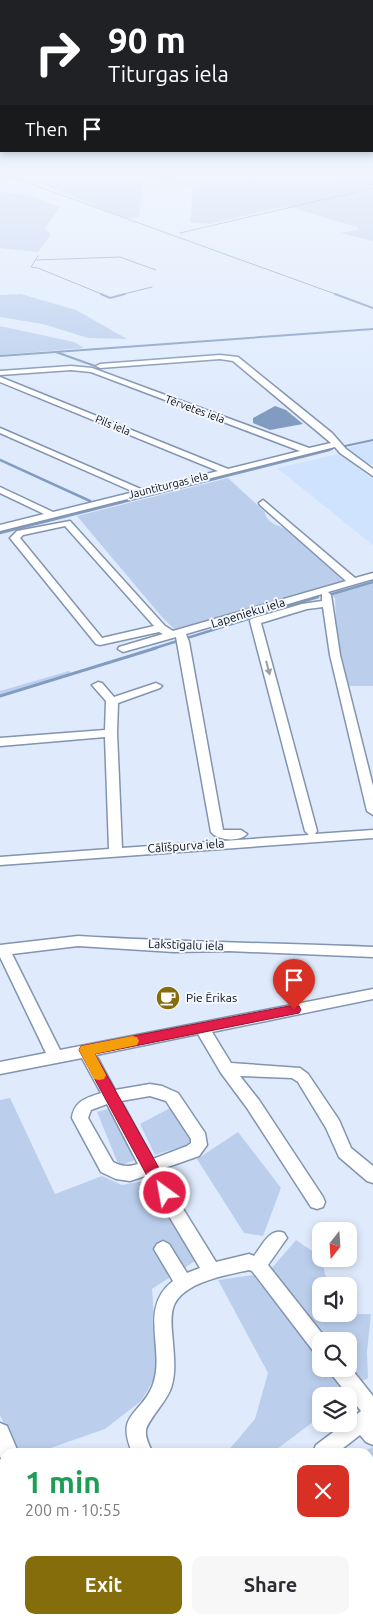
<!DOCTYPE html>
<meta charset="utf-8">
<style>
body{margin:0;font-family:Ubuntu,sans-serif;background:#f7f7f7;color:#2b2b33;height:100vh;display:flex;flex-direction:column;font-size:19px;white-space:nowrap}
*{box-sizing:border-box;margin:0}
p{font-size:16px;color:#7c7c81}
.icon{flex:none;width:28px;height:28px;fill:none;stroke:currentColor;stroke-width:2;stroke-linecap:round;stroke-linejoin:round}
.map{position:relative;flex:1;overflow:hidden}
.sheet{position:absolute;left:0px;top:1448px;width:374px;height:176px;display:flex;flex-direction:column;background:#fff;border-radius:15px 15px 0 0;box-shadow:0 2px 8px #0003}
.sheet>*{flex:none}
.top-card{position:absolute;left:0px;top:0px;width:374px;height:152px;box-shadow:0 2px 8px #0003;background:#202124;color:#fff;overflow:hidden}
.needle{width:32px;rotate:197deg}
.tools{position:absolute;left:312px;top:1222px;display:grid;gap:10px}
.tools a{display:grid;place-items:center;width:45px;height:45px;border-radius:10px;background:#fff;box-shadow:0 2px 8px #0003;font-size:25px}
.pin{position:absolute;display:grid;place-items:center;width:42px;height:42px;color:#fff;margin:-51px -21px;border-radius:50% 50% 50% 0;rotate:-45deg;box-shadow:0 0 5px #0007}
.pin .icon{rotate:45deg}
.me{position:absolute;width:55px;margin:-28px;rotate:328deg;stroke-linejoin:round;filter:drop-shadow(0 0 4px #0008)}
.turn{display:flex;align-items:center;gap:18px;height:105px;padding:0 25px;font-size:22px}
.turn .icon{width:65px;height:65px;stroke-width:2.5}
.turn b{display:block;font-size:35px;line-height:42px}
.then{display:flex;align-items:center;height:48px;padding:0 25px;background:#0003;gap:10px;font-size:19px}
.round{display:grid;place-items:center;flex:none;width:52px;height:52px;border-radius:10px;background:#f7f7f7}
.overview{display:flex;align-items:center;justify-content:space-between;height:85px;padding:0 25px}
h1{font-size:30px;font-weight:700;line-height:38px;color:#1e9e55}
.action{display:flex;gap:10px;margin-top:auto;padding:10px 25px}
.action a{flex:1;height:58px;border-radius:10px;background:#866d0b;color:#fff;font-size:20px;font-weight:700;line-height:58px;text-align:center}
.action a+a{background:#f7f7f7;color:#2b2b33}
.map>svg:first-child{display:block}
</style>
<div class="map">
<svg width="373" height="1623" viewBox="0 0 373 1623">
<rect width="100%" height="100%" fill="#dfebfd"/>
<!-- built -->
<g fill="#cfe2fe">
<path d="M373,441V464H367L347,448Z"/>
<path d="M339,454L373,479V545L277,468Z"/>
</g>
<!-- green -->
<g fill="#bbcfed">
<path d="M10,172H373V241L340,233L358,230L357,227L286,206L210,224L190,222L193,188L144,175L139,217L128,219L43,185L0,175Z"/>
<path d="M0,192L34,197L60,207L44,229L51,234L38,252L0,248Z"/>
<path d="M21,294L76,310L127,339L88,338L43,324L0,317V295Z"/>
<path d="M0,326L74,342L84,348L0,355Z"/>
<path d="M228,478L264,511C268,525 277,524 287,530C309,543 326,562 343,581L175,630L161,616L77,516Z"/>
<path d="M373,581V686H349L337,639L335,599L332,594Z"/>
<path d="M69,671L71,673L0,695V691Z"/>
<path d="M10,1098L55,1194L102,1176L122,1185L149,1180L198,1259L152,1289L158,1373L141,1401L105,1429L39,1452H17L0,1415V1100Z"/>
<path d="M111,1108L138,1159L119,1166L97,1112Z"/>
<path d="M170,1108L192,1143L155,1155L140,1124Z"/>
<path d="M238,1132L281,1188L263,1236L244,1233L197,1159Z"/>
<path d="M296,1240L321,1257L328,1286H321V1314H371L367,1352L368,1378L359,1383L348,1369L349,1341H327L271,1269Z"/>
<path d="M253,1275L321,1362V1369H327L348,1396H321V1416L273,1452H227L255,1419L268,1373L218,1280Z"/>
<path d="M372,1447L373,1448V1578H369V1452H364Z"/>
<path d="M183,1619H329L327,1623H185Z"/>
</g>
<!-- water -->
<path fill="#829cc1" d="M275,406L286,410L303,424L270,430L253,423V418Z"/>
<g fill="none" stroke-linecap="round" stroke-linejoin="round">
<!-- stream-far3 -->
<g stroke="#829cc1" stroke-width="1">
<path d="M323,172L373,185"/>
<path d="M350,172L373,178"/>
<path d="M0,176L20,180L338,295"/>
<path d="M342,176L361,172"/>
<path d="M180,233L373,188"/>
<path d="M38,256L31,267L38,268L104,295"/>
<path d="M36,260L120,257L156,270"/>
<path d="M120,295L152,287"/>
</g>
<!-- stream-far2 -->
<g stroke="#829cc1" stroke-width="2">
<path d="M101,294L110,298L125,294"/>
<path d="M335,294L373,308"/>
<path d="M56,352L95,366"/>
<path d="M0,356L373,329"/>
<path d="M345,446L373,440"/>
<path d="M324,451L332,449"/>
</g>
<!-- stream-far1 -->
<g stroke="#829cc1" stroke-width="2.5">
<path d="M0,460L90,501"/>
<path d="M0,533L329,450"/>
<path d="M332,594L373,582"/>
<path d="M152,649L318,597"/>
</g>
<!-- stream -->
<path stroke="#829cc1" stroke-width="3" d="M0,696L156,648"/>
<!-- street casing -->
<g stroke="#8294af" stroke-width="3">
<g id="street">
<path d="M220,355L238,357L332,433L346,449L373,469V476L340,453L335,447L0,531V525L44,514L0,493V487L53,512L134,492L0,433V428L143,490L218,471L0,382V377L228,469L300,451L91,372L71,370L0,375V371L71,366L92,368L309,448L331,443L233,361L220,359L100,368L96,366L100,364Z"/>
<path d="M263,500L355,578L373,573V579L328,592L331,595L340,655L373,786V815L367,811L330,655L323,607L307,609L261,623L317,831L315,834L373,830V838L0,865V857L109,849L105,737L0,746V738L105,730L106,701L92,685L98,682L102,683L114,697L156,683L162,686L160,688L118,703L117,733L122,848L309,835L305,831L250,621L251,619L302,604L322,601V594L186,634L189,642L223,830H241L247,834C240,842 218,841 211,832L176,637L123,652L118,649L119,647L163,634L159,632L100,645L96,644L10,538L17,531L70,521L165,626L173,631L346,581L260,505L259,503ZM65,526L154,626L102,638L20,538L23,535Z"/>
<path d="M78,936C176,942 275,943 373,947V957L229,951L174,952L78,946L12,954L60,1050L373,989V999L212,1032L231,1063L300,1068L308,1074L339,1120L351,1148L373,1166V1183L367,1181L339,1157L326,1128L298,1082L292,1078L240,1076L259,1100L323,1197L325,1202L323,1207L317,1209L311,1207L247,1108L221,1073L198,1034L96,1055L115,1090L150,1084L162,1086L178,1093L205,1133L207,1145L199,1156L159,1170L216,1262L249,1254L254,1256C262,1246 270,1227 284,1233L287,1238L268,1265L328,1341H321V1355L314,1352L252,1271L249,1270C227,1275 181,1282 173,1308C170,1319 172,1331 173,1343C174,1358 176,1373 171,1388C167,1401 146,1422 146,1431C145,1438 150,1446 152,1452H132C116,1414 139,1416 152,1387C167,1352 137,1309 173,1281L154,1249L157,1244L163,1241L169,1244L187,1273L200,1268L145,1176L130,1181L116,1179L101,1172L72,1118C74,1101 86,1098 101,1093L82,1058L0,1074V1062L46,1053L0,957V945ZM150,1096L166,1101L191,1139V1143L187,1146L153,1159L121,1101ZM107,1104L138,1164C129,1167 122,1167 113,1162L88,1118L91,1110Z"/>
<path d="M349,1366L373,1396V1445L366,1442L360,1435L338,1452H313L316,1445L344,1424H349V1420L361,1411L332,1375L330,1369H349Z"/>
<path d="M0,1423L7,1426L18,1452H5V1461L0,1457Z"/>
<path d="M66,1619H88L90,1623H68Z"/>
<path d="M93,1619H119L117,1623H91Z"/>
<path d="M142,1619H164L166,1623H144Z"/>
</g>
</g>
<!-- street -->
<use href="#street" fill="#fff" fill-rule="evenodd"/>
</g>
<!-- one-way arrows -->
<defs><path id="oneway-solid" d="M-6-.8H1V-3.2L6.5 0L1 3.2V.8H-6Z" transform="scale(1.25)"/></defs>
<use fill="#9c9fa2" href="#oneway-solid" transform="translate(268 668) rotate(75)"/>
<!-- sky -->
<linearGradient id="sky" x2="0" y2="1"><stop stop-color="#7faad8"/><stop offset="0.43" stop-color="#f1f6fe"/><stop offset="1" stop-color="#f1f6fe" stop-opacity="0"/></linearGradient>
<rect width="373" height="399" fill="url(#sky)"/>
<!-- route -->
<path fill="#e11d48" stroke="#92132f" d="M294,1005L299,1006L301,1010L299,1013L95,1054L173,1193L170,1198L165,1200L159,1198L79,1050L81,1046Z"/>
<!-- slow -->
<path fill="#f59e0b" d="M132,1036L137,1037L139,1041L137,1045L95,1054L106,1075L104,1079L99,1080L94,1079L79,1050L81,1046Z"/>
<!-- icons -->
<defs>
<g id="cafe-disc" transform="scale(1.25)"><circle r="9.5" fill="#866d0b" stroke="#f4f8fe"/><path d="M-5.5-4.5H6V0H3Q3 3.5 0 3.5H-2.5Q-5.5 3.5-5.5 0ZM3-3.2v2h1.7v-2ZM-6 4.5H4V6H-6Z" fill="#fff"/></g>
</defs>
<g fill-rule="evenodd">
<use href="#cafe-disc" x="168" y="998"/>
</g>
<g text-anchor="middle" stroke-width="4" stroke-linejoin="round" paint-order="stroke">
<!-- far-street labels -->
<g font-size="11" fill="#070e17" stroke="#f4f8fe">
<text transform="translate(195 409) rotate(20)" y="4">Tērvetes iela</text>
<text transform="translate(113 425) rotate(22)" y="4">Pils iela</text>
<text transform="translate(168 485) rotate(-14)" y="4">Jauntiturgas iela</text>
</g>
<!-- street labels -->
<g font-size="12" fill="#070e17" stroke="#f4f8fe">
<text transform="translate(248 613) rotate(-17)" y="4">Lapenieku iela</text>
<text transform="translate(186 846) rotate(-4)" y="4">Cālīšpurva iela</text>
<text transform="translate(186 945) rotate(2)" y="4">Lakstīgalu iela</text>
</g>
<!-- poi labels -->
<g font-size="12" fill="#070e17" stroke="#f4f8fe" text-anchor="start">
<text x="186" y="1002">Pie Ērikas</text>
</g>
</g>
</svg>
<div class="tools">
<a><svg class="needle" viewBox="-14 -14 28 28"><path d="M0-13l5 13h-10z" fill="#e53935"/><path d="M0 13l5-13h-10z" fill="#7c7c81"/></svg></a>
<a><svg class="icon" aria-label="sound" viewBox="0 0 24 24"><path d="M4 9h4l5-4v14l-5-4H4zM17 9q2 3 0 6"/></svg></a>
<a><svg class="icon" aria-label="search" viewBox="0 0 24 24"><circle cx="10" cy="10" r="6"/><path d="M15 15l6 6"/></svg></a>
<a><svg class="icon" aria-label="layers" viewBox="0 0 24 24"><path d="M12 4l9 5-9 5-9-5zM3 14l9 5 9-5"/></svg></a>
</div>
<div class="pin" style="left:294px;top:1010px;background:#d93025"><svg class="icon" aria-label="arrive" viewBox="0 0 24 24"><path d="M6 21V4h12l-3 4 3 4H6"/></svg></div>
<svg class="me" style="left:165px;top:1193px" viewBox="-20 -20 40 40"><circle r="17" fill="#e11d48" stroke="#fff" stroke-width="3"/><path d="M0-11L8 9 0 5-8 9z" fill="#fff"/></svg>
<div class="top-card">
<div class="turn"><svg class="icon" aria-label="right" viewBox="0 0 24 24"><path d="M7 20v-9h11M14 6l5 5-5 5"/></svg><div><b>90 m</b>Titurgas iela</div></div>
<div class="then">Then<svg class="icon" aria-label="arrive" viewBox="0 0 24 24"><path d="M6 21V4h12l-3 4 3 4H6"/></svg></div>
</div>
<section class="sheet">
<div class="overview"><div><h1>1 min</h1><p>200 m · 10:55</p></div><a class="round" style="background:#d93025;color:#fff"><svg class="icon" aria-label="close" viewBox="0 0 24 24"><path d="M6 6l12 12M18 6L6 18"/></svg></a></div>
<div class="action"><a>Exit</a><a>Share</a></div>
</section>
</div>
